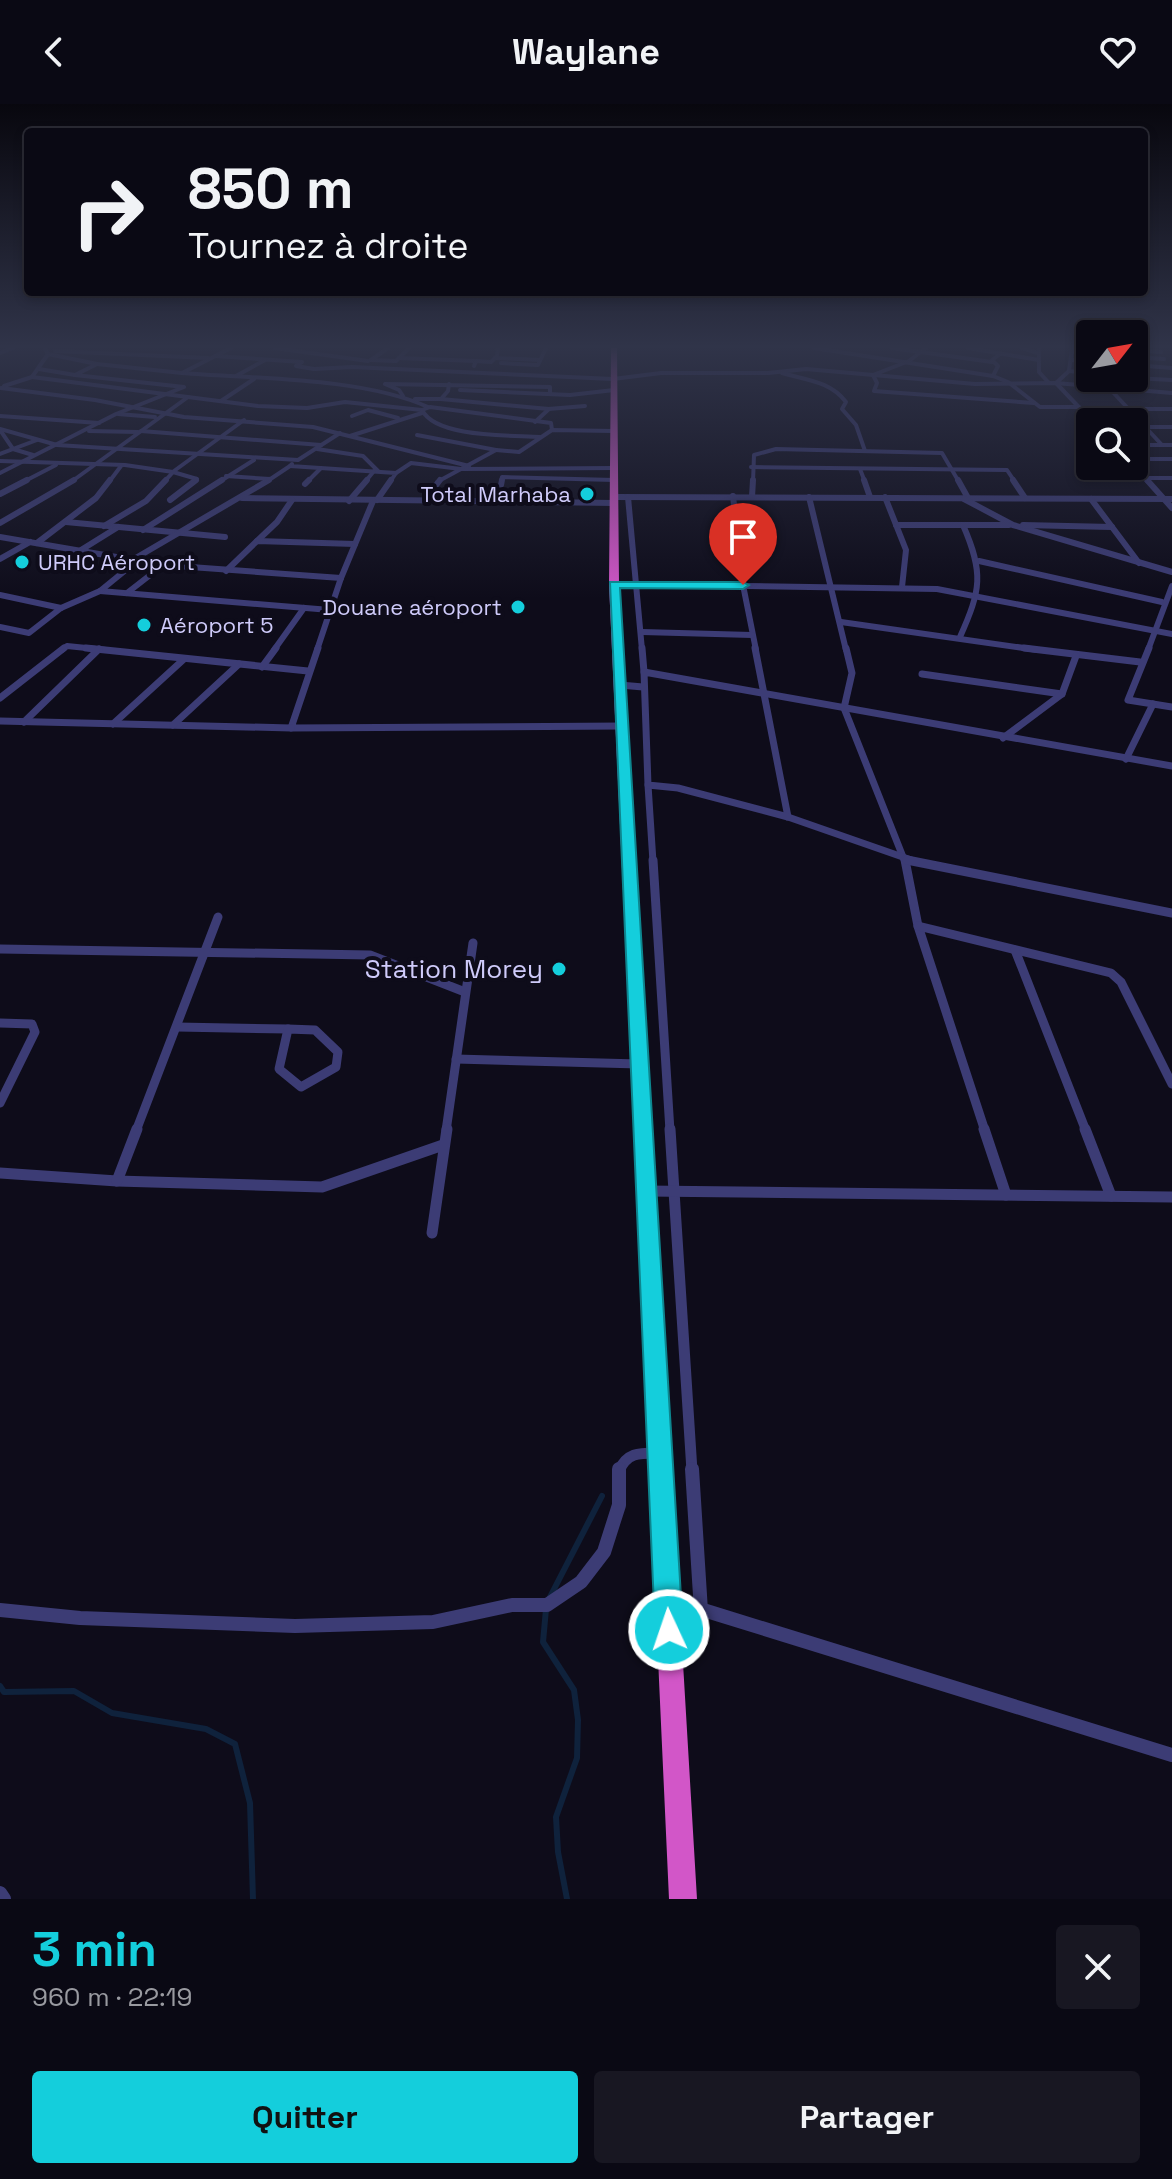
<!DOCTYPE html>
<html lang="fr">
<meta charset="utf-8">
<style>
body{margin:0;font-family:"Space Grotesk",sans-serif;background:#181722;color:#f1f3f6;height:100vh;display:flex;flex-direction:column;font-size:30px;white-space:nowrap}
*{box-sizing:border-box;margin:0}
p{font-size:26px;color:#999aa0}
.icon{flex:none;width:44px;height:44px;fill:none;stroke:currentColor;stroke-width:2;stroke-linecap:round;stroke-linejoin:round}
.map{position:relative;height:1795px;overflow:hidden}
.details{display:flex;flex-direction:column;background:#0a0914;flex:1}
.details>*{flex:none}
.hud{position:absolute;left:24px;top:24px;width:1124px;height:168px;border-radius:8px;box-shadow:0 4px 12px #0003,0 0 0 2px #2a2a34;background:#0a0914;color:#f1f3f6;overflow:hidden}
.needle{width:52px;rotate:59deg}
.controls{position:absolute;left:1076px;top:216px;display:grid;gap:16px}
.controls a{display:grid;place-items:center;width:72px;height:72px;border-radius:8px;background:#0a0914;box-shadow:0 4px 12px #0003,0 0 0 2px #2a2a34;font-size:40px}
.pin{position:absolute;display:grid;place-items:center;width:68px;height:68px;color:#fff;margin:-82px -34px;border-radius:50% 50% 50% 0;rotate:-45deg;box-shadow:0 0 8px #0007}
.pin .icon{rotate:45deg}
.me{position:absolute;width:88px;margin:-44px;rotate:357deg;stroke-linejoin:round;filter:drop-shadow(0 0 6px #0008)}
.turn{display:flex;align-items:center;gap:28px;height:168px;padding:0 32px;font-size:36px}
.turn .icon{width:104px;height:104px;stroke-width:2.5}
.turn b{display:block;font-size:56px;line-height:68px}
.round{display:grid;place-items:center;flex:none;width:84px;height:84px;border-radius:8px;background:#181722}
.overview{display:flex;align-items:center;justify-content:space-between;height:136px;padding:0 32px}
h1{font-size:48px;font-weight:700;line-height:60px;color:#14cedc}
.cta{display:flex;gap:16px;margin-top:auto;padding:16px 32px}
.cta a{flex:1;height:92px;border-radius:8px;background:#14cedc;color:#111;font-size:32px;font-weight:700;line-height:92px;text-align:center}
.cta a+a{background:#181722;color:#f1f3f6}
header{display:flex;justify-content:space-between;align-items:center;height:104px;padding:0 32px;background:#0a0914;font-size:36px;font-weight:700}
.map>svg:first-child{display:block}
</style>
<header><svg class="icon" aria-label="back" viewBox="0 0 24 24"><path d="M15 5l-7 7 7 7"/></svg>Waylane<svg class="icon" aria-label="heart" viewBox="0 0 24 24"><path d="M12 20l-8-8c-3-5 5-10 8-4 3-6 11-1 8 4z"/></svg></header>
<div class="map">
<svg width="1172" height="1795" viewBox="0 0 1172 1795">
<rect width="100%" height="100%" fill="#0e0c1a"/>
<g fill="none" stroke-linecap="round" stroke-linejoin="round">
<!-- stream -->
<g stroke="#0f223c" stroke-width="6">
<path d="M550,1493L602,1392"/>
<path d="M546,1505L543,1538L574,1586L578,1616L577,1654L556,1713L558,1748L567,1795"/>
<path d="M0,1582L4,1588L74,1587L112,1609L206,1625L235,1640L250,1699L253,1795"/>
</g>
<!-- minor-far5 -->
<g stroke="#3c3c75" stroke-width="4">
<path d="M275,244L368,257"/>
<path d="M814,244L993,272"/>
<path d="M892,244L992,258"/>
<path d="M926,244L909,257L873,271L877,279L874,287L1034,299"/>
<path d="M968,244L1039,256"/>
<path d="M1022,244L1038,249"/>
<path d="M1039,244V268L1049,279"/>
<path d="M1134,246L1161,248"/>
<path d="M55,247L208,254"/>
<path d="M1073,248L1090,249"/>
<path d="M0,249L13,244"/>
<path d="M48,250L97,260L182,269L231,244"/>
<path d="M1000,250L992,256L998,262L993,272L1008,278L1040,303H1079"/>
<path d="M216,252L302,258L296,262L314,265L352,263L613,275L661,269H768L806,265L975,280L1056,279L1172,289"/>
<path d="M1134,253L1164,255"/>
<path d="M399,254L476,257"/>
<path d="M495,254L540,256"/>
<path d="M371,256L396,257L409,244"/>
<path d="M371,256L388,244"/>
<path d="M1072,256L1090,258"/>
<path d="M501,259L538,261L546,244"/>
<path d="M1134,261L1172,264"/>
<path d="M474,262L476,257L491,258L497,252L498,244"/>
<path d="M39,265L75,271"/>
<path d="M1069,267L1090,269"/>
<path d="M182,269C256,275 361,273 428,303"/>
<path d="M782,269C806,276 830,277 846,298L842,305L856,321L865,347"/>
<path d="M236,272L265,256"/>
<path d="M32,273L258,302L307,304L345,298L422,306L430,303L551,319L552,326"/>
<path d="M1134,274L1172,276"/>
<path d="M1056,279L1093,318"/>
<path d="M1056,279L1069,267L1072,244"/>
<path d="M4,282L32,273L48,250L45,244"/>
<path d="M1,284L95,296L184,313L313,323L469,362"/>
<path d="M1109,284L1162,341"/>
<path d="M460,286L570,291L614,286"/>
<path d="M403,292L399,286L385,280L550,283V290"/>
<path d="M415,295H441L448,287L449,280"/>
<path d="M441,295L549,305L535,318"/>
<path d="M221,297L254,275"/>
<path d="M548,305L585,302"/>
<path d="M1081,305H1172"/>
<path d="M422,306C436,334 511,331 540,333"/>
<path d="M118,310L155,313"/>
<path d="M0,312L99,319"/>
<path d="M352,312L368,306L398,314"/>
<path d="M1145,323H1172"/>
<path d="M0,325L57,341L298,356L340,329"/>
<path d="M0,326L13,345L33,351"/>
<path d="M89,327L138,328"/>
<path d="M141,327L321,341"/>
<path d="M417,331L496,346L437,378"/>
<path d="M350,332L422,309"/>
<path d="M1134,341H1172"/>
<path d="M317,345L363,352L378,367"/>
<path d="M496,346L519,348L552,326L613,327"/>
<path d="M0,350L37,336"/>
<path d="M1134,355H1172"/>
<path d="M0,357L125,361L173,368L197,375L193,378"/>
<path d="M292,360L290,362L396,369L390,378"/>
<path d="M1134,362L1148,378"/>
<path d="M751,363L1007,366L1015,378"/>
<path d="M860,365L865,378"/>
<path d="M0,369L116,310L184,283L75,271L97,260"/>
<path d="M396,369L411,359L461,365L613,364"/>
<path d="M226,372L270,375"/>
<path d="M1144,374H1172"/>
<path d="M23,378L56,361"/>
<path d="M71,378L188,293"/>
<path d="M109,378L121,362"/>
<path d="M164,378L174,367L244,316"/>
<path d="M219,378L254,356"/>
<path d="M266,378L290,362"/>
<path d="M307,378L321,364"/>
<path d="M365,378L374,367"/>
<path d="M501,378L502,373L614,376"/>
<path d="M753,378L754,351L776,345L942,349L959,378"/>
</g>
<!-- minor-far4 -->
<g stroke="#3c3c75" stroke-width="6">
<path d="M864,376L870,393"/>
<path d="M958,376L968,394"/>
<path d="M1013,376L1025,394"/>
<path d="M1147,376L1172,404"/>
<path d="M305,380L309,376"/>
<path d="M501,381L502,376"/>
<path d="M0,390L27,376"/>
<path d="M733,392L743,481L756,546"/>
<path d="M613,393L1172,395"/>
<path d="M628,393L642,546"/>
<path d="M752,393L753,376"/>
<path d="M809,393L846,546"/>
<path d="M885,393L906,446L902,483"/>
<path d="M242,394L613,399"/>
<path d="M964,395L1013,421L1172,468"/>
<path d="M1091,395L1139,459"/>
<path d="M170,396L196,376"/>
<path d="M377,396L391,376"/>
<path d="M349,397L367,376"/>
<path d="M424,397L440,376"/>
<path d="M66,418L225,433"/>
<path d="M0,419L74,376"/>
<path d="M896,421H1009"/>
<path d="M1023,421L1112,423"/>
<path d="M104,422L146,397L166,376"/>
<path d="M143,426L222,376"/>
<path d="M0,433L163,461L341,474"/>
<path d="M257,437L277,418L292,396"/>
<path d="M37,439L96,394L110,376"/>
<path d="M81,446L118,423"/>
<path d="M0,455L30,438"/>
<path d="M134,455L269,376"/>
<path d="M138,456L100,487L330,506"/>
<path d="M979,457L1162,498"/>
<path d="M226,467L257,437L355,440"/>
<path d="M614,480L937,485L1172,530"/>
<path d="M127,489L163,461"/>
<path d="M0,491L61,504"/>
<path d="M841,518L1038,546"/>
<path d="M0,523L29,529L61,504L100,487"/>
<path d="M642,528L752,531"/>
<path d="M960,533C981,486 984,469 963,421"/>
<path d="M62,546L67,542L106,546"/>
<path d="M274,546L304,504"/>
<path d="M317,546L341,474L373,397"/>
<path d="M1148,546L1172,482"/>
</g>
<!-- minor-far3 -->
<g stroke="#3c3c75" stroke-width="7">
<path d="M86,544L308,567"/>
<path d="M318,544L291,624L622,622"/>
<path d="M642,544L644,568"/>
<path d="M755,544L788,713"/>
<path d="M846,544L852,569L844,604L905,758"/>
<path d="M1024,544L1140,558"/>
<path d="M1149,544L1128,596L1172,603"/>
<path d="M262,563L276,544"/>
<path d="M922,570L1062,590"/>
<path d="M620,581L643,583"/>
<path d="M0,594L64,544"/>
<path d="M0,617L291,624"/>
<path d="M24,618L99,545"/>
<path d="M113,620L184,555"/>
<path d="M173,621L239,560"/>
<path d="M1003,634L1062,590L1076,552"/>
<path d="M1126,655L1153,600"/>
<path d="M648,681L653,758"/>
<path d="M917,758L788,713L678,684L648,681L644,568L1172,662"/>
</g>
<!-- minor-far2 -->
<g stroke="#3c3c75" stroke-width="9">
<path d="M653,756L670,1027"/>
<path d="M905,756L918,822L985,1027"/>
<path d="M907,756L1172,809"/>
<path d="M918,822L1111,869L1121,878L1172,980"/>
<path d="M0,845L370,851L465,888"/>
<path d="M1015,846L1086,1027"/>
<path d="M0,919L32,920L35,928L0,999"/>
<path d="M177,923L288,925"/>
<path d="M288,925L315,926L338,948L336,963L301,983L279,965Z"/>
<path d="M456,955L639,960"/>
<path d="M136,1027L218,813"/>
<path d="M446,1027L473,839"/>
</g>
<!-- minor-far1 -->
<g stroke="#3c3c75" stroke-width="11">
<path d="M670,1025L692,1367"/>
<path d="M984,1025L1006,1091"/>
<path d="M1085,1025L1111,1092"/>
<path d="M0,1069L117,1077L322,1083L443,1041"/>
<path d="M117,1077L137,1025"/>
<path d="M646,1087L1172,1093"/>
<path d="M432,1129L447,1025"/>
<path d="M619,1367C627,1348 640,1349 659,1349"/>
</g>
<!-- minor -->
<g stroke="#3c3c75" stroke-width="14">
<path d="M692,1365L701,1507"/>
<path d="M671,1496L1172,1651"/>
<path d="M0,1506L80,1514L295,1522L433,1518L512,1501H547L581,1478L604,1448L619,1401V1365"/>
<path d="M0,1789L4,1795"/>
</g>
<!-- trunk -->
<path fill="#d256c8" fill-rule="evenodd" d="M611,244H617L619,480L697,1795H669L609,480Z"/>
</g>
<!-- sky -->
<linearGradient id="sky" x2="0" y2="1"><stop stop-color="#08070e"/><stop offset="0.49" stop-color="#303449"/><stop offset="1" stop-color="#303449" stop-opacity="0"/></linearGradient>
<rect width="1172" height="495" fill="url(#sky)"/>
<!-- route -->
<path fill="#14cedc" stroke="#0d868f" stroke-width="2" d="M610,478H743L749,481L743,485L620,484L683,1526L679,1536L669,1540L659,1536L655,1526Z"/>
<!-- markers -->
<g fill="#14cedc" stroke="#0e0c1a" stroke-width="3">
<circle cx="587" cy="390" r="8"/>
<circle cx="22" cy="458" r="8"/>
<circle cx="518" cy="503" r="8"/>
<circle cx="144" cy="521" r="8"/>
<circle cx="559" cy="865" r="8"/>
</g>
<g text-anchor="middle" stroke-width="8" stroke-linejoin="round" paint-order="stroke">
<!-- far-poi labels -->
<g font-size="22" fill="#cfcbfa" stroke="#0e0c1a" text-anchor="end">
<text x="571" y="398">Total Marhaba</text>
<text x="38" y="466" text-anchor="start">URHC Aéroport</text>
<text x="502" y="511">Douane aéroport</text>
<text x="160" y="529" text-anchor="start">Aéroport 5</text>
</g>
<!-- poi labels -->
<g font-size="26" fill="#cfcbfa" stroke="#0e0c1a" text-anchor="end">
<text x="543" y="874">Station Morey</text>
</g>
</g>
</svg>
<div class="controls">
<a><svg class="needle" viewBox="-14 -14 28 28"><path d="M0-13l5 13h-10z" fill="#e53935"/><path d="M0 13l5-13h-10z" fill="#999aa0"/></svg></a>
<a><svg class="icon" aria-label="search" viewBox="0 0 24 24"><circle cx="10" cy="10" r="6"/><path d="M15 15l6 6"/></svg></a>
</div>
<div class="pin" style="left:743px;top:481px;background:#d93025"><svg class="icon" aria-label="arrive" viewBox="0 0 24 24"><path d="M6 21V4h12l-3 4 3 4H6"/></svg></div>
<svg class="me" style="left:669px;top:1526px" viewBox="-20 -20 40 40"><circle r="17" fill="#14cedc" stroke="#fff" stroke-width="3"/><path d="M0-11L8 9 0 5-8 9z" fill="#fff"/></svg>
<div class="hud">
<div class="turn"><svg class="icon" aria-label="right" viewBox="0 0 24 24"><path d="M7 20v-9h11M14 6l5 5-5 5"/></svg><div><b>850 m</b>Tournez à droite</div></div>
</div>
</div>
<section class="details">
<div class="overview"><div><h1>3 min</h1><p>960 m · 22:19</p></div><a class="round"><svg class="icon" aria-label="close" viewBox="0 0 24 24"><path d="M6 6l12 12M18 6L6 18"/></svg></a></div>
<div class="cta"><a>Quitter</a><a>Partager</a></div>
</section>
